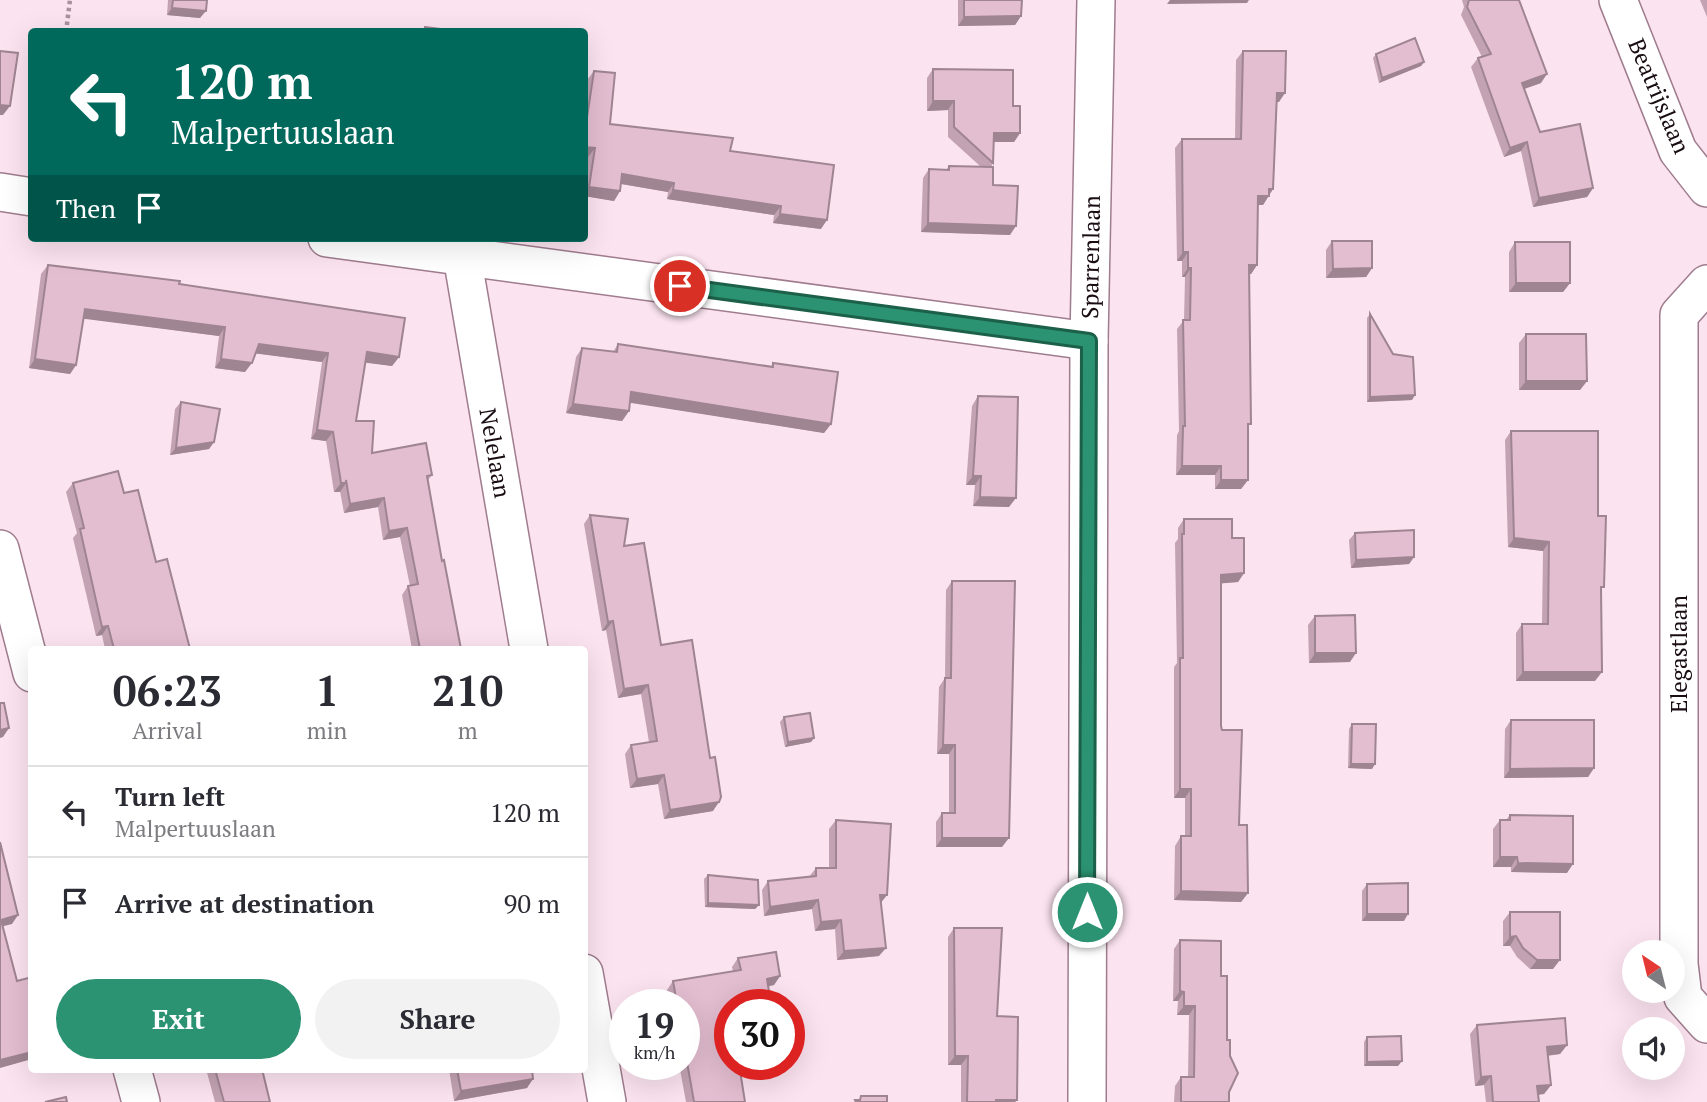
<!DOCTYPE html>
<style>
body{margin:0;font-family:"PT Serif",serif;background:#f2f2f3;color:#2b2b33;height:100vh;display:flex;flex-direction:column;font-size:26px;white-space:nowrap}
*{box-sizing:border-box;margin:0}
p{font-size:23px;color:#7c7c81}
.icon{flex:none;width:38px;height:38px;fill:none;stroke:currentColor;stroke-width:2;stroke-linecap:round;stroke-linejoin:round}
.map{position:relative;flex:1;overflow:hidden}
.sheet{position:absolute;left:28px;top:646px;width:560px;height:427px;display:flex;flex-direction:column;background:#fff;border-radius:7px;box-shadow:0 7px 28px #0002}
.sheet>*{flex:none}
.hud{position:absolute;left:28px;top:28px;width:560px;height:214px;border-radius:7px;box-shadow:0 7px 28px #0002;background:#00695c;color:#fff;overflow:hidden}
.needle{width:46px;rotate:325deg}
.controls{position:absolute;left:1622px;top:940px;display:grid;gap:14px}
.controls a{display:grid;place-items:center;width:63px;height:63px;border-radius:50%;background:#fff;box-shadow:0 7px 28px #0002;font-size:35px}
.speed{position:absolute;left:609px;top:989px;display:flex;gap:14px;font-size:35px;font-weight:700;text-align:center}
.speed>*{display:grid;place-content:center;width:91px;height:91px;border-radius:50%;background:#fff;box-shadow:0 7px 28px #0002;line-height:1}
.speed small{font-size:18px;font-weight:400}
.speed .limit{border:10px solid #d22;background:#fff;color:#111}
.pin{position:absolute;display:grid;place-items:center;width:60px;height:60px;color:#fff;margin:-30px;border:4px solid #fff;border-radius:50%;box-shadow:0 2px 7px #0007}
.me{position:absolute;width:77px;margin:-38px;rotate:0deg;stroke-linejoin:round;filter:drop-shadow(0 0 5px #0008)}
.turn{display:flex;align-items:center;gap:24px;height:147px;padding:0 28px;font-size:32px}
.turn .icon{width:91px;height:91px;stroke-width:2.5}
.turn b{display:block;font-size:49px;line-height:60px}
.then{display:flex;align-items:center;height:66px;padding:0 28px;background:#0003;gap:14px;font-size:26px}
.eta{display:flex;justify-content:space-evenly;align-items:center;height:119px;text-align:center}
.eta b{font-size:42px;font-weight:700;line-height:49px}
.action{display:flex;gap:14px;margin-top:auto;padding:14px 28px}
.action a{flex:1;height:80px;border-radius:42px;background:#2b9371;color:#fff;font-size:28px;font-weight:700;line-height:80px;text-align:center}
.action a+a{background:#f2f2f3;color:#2b2b33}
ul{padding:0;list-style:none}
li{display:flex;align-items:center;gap:21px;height:91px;padding:0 28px;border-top:2px solid #e1e1e2}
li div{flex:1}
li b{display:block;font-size:26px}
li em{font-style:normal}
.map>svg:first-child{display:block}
</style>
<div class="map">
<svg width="1707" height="1102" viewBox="0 0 1707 1102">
<rect width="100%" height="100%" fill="#fbe3ef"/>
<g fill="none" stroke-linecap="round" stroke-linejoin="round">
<!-- minor casing -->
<g stroke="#9f7c8e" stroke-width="40">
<g id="minor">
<path d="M1618,0L1678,151L1707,188"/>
<path d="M0,192L32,197"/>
<path d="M327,238L1089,341"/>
<path d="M462,256L529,649"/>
<path d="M1707,284L1679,315V964L1683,997L1707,1024"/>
<path d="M0,549L32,673"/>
<path d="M584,973L607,1102"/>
<path d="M132,1069L141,1102"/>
<path d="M1087,1102L1089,341L1096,0"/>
</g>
</g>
<!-- path -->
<path stroke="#a6939d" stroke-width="4.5" stroke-dasharray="3.5 3.5" stroke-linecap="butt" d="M66,32L70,0"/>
<!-- minor -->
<use href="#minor" stroke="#fff" stroke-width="37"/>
</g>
<!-- wall -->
<g fill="#c3a3b3">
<path d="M168,0H207L200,18L167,15Z"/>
<path d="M958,0H1022L1021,16L1015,25L958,26Z"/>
<path d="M1462,0H1519L1541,83L1524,89L1540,132L1593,188L1587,197L1533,207L1521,151L1504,157L1471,67L1478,58L1482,57L1461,15L1464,7Z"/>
<path d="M1700,0H1707V17Z"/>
<path d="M1243,51L1279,102H1276L1273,189L1263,205H1258L1257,265L1251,274H1249L1248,480L1241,489H1215V475H1176L1177,435L1179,431L1177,329L1184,320L1185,277H1182V261H1177L1175,148L1182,139H1235L1236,60Z"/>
<path d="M1376,54L1424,62L1421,66L1379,83L1373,58Z"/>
<path d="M933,69L1013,106L1020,133L1014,142H994L993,163L991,167L993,185L1010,235L921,232L923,178L929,169L946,170L949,166H980L948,137V110L927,111V78Z"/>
<path d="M594,71L610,124L730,151L821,229L773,223L774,215L667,199L668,192L621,184L620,191L614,201L584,196V183L588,157H584V101L587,80Z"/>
<path d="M1332,241L1372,268L1366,277L1326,278V250Z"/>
<path d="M1515,242L1570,283L1563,292H1509V252Z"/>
<path d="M48,265L179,284L399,357L392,366L365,362L356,421L372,453L432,475L428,480L442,561L461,649H412L402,595L408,586H410L400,537L383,540L378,507L344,513L340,491V492H334L326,441L311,439L322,362L255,353L245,372L215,368L219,336L83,318L76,365L70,374L29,368L41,274Z"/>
<path d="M1370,314L1412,400L1367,402V318Z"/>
<path d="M1526,334L1587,381L1580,390H1519V343Z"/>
<path d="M618,344L771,366L773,363L831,424L824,433L630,402L629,411L622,421L566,413L576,357L582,348L613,352Z"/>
<path d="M978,396L1009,507L973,506L975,485H966L972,406Z"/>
<path d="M181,402L214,442L209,449L170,455L175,409Z"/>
<path d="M1511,431L1598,516L1601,592L1595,681H1516V633L1522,624H1542L1543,551L1508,547L1505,440Z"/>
<path d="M73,483L124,493L156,562L190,649H105L102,635L96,636L73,538L77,533L66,492Z"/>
<path d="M590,515L624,546L661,645L713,811L664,819L658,784L630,788L625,754L631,745L649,742L641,694L618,698L606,630L602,631L584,524Z"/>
<path d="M1184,519L1232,538L1244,573L1238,582L1221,583V726L1239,825L1248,893L1241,902L1174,900L1175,846L1181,836H1185V798H1174V667L1177,663L1175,543L1178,539V528Z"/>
<path d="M1355,533L1414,557L1409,564L1351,568L1349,540Z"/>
<path d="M952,581L1002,847H936V822L942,813H949V754H937L939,687L945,678L946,590Z"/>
<path d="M1315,616L1350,662L1309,663L1308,625Z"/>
<path d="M784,717L814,738L811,742L785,747L780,722Z"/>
<path d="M1511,720L1594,768L1588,777L1504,778L1505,729Z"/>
<path d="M1352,724L1372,769L1348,768L1349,729Z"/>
<path d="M1510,815L1567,873L1511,872V867H1493V829L1500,820H1506Z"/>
<path d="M836,820L881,903L879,956L837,960L835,929L815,931L812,909L764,916L762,890L768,881L809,877L816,868H829V829Z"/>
<path d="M708,875L759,905L755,909L705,907L704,879Z"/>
<path d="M1367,884L1404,921H1362V891Z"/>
<path d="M1510,912L1553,969H1530L1517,957L1510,946H1503V921Z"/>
<path d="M954,928L997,1016L1017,1100L1015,1102H961V1065H948V937Z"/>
<path d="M1180,940L1221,976L1227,1040L1229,1102H1174L1175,1086L1181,1077H1188L1189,1015H1177L1178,1001H1173L1174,949Z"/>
<path d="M738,958L780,976L774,985L768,986L730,1004V1064L745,1102H686L679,1064H684V1004H669L667,990L673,981L733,971L732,967Z"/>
<path d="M1477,1025L1567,1045L1560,1054L1548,1056L1551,1085L1544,1094L1538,1095L1539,1102H1486L1484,1085L1475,1086L1470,1034Z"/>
<path d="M1367,1037L1398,1066H1364V1042Z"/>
<path d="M206,1069H262L270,1102H215Z"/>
<path d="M449,1069H532L527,1088L454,1101Z"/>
</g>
<!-- shaded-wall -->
<g fill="#9f8492">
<path d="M1170,0H1249L1247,3L1167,4Z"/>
<path d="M172,8L206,11L200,18L167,15Z"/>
<path d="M1021,16L1015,25L958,26L964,17Z"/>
<path d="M1424,62L1421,66L1379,83L1382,78Z"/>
<path d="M1547,74L1541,83L1516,92L1522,83Z"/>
<path d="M1277,93H1285L1279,102H1270Z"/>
<path d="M933,101H954L948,110L927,111Z"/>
<path d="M0,105L10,106L3,115H0Z"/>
<path d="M994,133H1020L1014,142H988Z"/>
<path d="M1527,142L1521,151L1504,157L1510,148Z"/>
<path d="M584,147L595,148L588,157H584Z"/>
<path d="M622,174L674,183L668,192L616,183Z"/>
<path d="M589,187L620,191L614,201L584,196V193Z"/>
<path d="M1593,188L1587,197L1533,207L1539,198Z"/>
<path d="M1269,189H1273L1263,205H1252L1258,196Z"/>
<path d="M673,190L781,206L774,215L667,199Z"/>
<path d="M780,214L827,220L821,229L773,223Z"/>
<path d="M928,223L1016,226L1010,235L921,232Z"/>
<path d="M1183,252H1188L1182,261H1177Z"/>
<path d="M1249,265H1257L1251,274H1243Z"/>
<path d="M1188,268H1191L1185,277H1182Z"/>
<path d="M1372,268L1366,277L1326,278L1333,269Z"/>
<path d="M1516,283H1570L1563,292H1509Z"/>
<path d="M85,309L225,327L219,336L78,318Z"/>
<path d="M259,344L328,353L322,362L252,353Z"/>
<path d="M367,352L399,357L392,366L360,362Z"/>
<path d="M35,359L76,365L70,374L29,368Z"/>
<path d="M221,359L252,363L245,372L215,368Z"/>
<path d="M1526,381H1587L1580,390H1519Z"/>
<path d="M631,392L831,424L824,433L625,402Z"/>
<path d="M1415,395L1412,400L1367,402L1370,397Z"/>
<path d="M573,404L629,411L622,421L566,413Z"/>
<path d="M317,430L333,432L326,441L311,439Z"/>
<path d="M214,442L209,449L170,455L176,448Z"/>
<path d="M1182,466H1221L1215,475H1176Z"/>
<path d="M973,476H981L975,485H966Z"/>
<path d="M1221,480H1248L1241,489H1215Z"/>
<path d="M341,483H346L340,492H334Z"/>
<path d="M980,497L1016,498L1009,507L973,506Z"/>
<path d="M384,498L378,507L344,513L350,504Z"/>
<path d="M407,528L400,537L383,540L389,531Z"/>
<path d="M1514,538L1549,542L1543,551L1508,547Z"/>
<path d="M1414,557L1409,564L1351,568L1356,560Z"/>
<path d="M1244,573L1238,582L1215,584L1221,575Z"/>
<path d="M613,621L606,630L602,631L608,622Z"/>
<path d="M108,626L102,635L96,636L102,627Z"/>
<path d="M1315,653H1356L1350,662L1309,663Z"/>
<path d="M1523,672H1602L1595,681H1516Z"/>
<path d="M648,685L641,694L618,698L624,689Z"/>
<path d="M9,728L3,737L0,738V730Z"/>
<path d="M814,738L811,742L785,747L788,742Z"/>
<path d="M943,745H955L949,754H937Z"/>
<path d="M1351,764H1375L1372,769L1348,768Z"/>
<path d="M1594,768L1588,777L1504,778L1510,769Z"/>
<path d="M664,775L658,784L630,788L637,779Z"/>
<path d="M1180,789H1191L1185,798H1174Z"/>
<path d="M719,802L713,811L664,819L670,810Z"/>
<path d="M942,838H1009L1002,847H936Z"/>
<path d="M1500,857H1517L1511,867H1493Z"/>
<path d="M1518,863L1573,864L1567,873L1511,872Z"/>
<path d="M1181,891L1248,893L1241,902L1174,900Z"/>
<path d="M880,895H887L880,904Z"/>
<path d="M818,900L812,909L764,916L770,907Z"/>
<path d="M708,903L759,905L755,909L705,907Z"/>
<path d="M1367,914H1408L1404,921H1362Z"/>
<path d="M18,915L12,924L0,927L1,920Z"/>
<path d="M841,920L835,929L815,931L821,922Z"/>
<path d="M1516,936L1510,946H1503L1510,937Z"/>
<path d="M886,948L879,956L837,960L844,951Z"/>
<path d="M1537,960H1560L1553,969H1530Z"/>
<path d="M780,976L774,985L761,988L767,979Z"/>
<path d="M1180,991L1184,992L1178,1001H1173Z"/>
<path d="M1184,1006H1195L1189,1015H1177Z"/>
<path d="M1567,1045L1560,1054L1541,1056L1547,1047Z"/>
<path d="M32,1052V1059L0,1068V1060Z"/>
<path d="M955,1056H968L961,1065H948Z"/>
<path d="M1402,1061L1398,1066H1364L1367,1062Z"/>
<path d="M1491,1076L1484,1085L1475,1086L1481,1077Z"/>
<path d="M533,1079L527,1088L454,1101L461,1091Z"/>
<path d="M1551,1085L1544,1094L1531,1095L1537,1086Z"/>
<path d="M996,1100H1017L1015,1102H995Z"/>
</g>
<!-- building -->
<g fill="#e3bdd0" stroke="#9f8492" stroke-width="2">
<path d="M173,0H207L206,11L172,8Z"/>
<path d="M964,0H1022L1021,16L964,17Z"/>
<path d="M1469,0H1519L1547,74L1522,83L1540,132L1580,124L1593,188L1539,198L1527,142L1510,148L1478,58L1491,54L1467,7Z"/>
<path d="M425,27L456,31L424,32Z"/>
<path d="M1415,38L1424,62L1382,78L1376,54Z"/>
<path d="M0,51L18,53L10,106L0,105Z"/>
<path d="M1243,51H1286L1285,93H1277L1273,189H1269V196H1258L1257,265H1249L1251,424H1248V480H1221V466H1182L1183,426H1185L1183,320H1190L1191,268H1188V252H1183L1182,139H1241Z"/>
<path d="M933,69L1013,70V106H1020V133H994L993,163L954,127V101H933Z"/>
<path d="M594,71L615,73L610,124L733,138L730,151L834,165L827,220L780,214L781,206L673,190L674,183L622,174L620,191L589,187L595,148L584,147V137Z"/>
<path d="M949,166L993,167V185L1018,186L1016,226L928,223L929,169L949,170Z"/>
<path d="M1332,241H1372V268L1333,269Z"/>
<path d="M1515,242H1570V283H1516Z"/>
<path d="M48,265L180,281L179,284L405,318L399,357L367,352L356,421H374L372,453L426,443L432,475L427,476L442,561L444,560L461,649H420L408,586L418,584L407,528L389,531L384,498L350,504L346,480V483H341L333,432L317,430L328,353L259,344L252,363L221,359L225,327L85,309L76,365L35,359Z"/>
<path d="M1370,314L1393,354L1413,357L1415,395L1370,397Z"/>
<path d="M1526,334H1586L1587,381H1526Z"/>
<path d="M618,344L773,367V363L838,372L831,424L631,392L629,411L573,404L582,348L617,352Z"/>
<path d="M978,396L1018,397L1016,498L980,497L981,476H973Z"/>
<path d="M181,402L220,409L214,442L176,448Z"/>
<path d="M1511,431H1598V516H1606L1604,587H1601L1602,672H1523L1522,624H1548L1549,542L1514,538Z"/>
<path d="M118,471L124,493L138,490L156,562L167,559L190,649H114L108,626L102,627L80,529L84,528L73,483Z"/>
<path d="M590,515L628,519L624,546L644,543L661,645L692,640L710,758L715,757L721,797L719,802L670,810L664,775L637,779L631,745L657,741L648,685L624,689L613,621L608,622Z"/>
<path d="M1184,519H1232V538H1244V573L1221,575V726L1222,730H1242L1239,825H1247L1248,893L1181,891V836H1191V789H1180V658H1183L1182,534H1184Z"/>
<path d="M1414,530V557L1356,560L1355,533Z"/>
<path d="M952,581H1015L1009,838H942V813H955V745H943L945,678H951Z"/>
<path d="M1355,615L1356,653H1315V616Z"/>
<path d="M0,703H4L9,728L0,730Z"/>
<path d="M810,713L814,738L788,742L784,717Z"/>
<path d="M1511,720H1594V768L1510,769Z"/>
<path d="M1352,724H1376L1375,764H1351Z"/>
<path d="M1510,815L1573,816V864L1518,863L1517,857H1500V820H1510Z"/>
<path d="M836,820L891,824L887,895H880L886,948L844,951L841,920L821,922L818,900L770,907L768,881L816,876V868H836Z"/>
<path d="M0,842L18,915L1,920L17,981L32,977V1052L0,1060Z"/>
<path d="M708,875L758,880L759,905L708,903Z"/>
<path d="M1408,883V914H1367V884Z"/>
<path d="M1510,912H1560V960H1537L1523,948L1516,936L1510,937Z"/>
<path d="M954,928H1002L997,1016L1018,1017L1017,1100H996V1102H967L968,1056H955Z"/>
<path d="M1180,940L1221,941V976H1227V1040H1230V1056L1238,1073L1229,1092V1102H1181V1077H1194L1195,1006H1184V992L1180,991Z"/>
<path d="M776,952L780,976L767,979L771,1004H730V1064H739L745,1102H694L684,1045V1004H677L673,981L741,970L738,958Z"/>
<path d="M1565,1018L1567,1045L1547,1047L1551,1085L1537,1086L1539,1102H1493L1491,1076L1481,1077L1477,1025Z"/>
<path d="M1401,1036L1402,1061L1367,1062V1037Z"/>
<path d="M215,1069H262L270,1102H224Z"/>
<path d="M457,1069H532L533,1079L461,1091Z"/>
<path d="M861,1096H887V1102H856L855,1100H860Z"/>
<path d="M66,1097L67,1102H45Z"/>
</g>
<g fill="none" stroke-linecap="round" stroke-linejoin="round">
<!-- route casing -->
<g stroke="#1c6049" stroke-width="18">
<path id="route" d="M680,286L1089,341L1087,912"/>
</g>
<!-- route -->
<use href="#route" stroke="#2b9371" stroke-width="12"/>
</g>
<g text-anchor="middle" stroke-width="5" stroke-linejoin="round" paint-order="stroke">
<!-- street labels -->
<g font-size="23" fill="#190c13" stroke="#fff">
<text transform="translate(1659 96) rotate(67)" y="8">Beatrijslaan</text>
<text transform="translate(1091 257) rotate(-89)" y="8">Sparrenlaan</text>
<text transform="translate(495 453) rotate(80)" y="8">Nelelaan</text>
<text transform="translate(1679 654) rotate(-90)" y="8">Elegastlaan</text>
</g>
</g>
</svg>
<div class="controls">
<a><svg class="needle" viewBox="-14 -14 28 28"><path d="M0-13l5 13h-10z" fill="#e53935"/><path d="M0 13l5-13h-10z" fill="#7c7c81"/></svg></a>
<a><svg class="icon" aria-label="sound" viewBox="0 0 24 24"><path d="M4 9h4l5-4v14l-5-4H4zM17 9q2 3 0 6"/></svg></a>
</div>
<div class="speed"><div>19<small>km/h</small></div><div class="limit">30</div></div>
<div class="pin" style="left:680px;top:286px;background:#d93025"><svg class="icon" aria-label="arrive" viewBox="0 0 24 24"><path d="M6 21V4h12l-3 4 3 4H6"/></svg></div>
<svg class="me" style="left:1087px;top:912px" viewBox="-20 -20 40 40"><circle r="17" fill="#2b9371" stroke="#fff" stroke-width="3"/><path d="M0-11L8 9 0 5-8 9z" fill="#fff"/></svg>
<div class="hud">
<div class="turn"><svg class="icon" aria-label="left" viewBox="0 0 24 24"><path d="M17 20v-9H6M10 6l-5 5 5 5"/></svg><div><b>120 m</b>Malpertuuslaan</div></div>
<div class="then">Then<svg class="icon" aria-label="arrive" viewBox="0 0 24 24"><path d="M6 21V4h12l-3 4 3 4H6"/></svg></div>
</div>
<section class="sheet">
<div class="eta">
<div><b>06:23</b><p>Arrival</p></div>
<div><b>1</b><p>min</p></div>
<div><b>210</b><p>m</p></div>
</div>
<ul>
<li><svg class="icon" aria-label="left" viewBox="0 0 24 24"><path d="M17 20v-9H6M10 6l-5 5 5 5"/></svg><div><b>Turn left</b><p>Malpertuuslaan</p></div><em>120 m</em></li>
<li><svg class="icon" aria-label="arrive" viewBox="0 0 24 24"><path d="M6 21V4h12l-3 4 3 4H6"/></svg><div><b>Arrive at destination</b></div><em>90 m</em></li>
</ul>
<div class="action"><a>Exit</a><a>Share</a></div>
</section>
</div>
